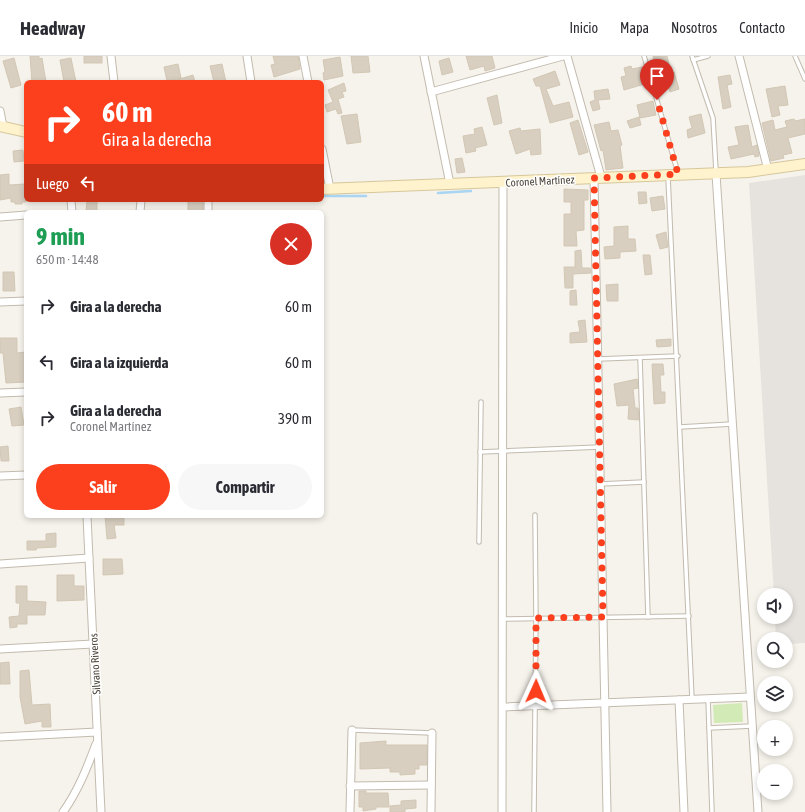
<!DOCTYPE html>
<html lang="es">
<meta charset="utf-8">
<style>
body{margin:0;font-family:"Asap Condensed",sans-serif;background:#f7f7f7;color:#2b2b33;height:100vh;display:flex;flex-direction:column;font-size:15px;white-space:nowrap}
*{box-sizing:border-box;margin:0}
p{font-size:13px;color:#7c7c81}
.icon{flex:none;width:22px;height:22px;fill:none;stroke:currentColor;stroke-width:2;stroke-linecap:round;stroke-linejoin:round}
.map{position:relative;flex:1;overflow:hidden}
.side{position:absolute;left:24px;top:154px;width:300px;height:308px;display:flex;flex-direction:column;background:#fff;border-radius:6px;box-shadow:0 2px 6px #0003}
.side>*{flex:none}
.top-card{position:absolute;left:24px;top:24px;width:300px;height:122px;border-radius:6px;box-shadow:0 2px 6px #0003;background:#fc3f1d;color:#fff;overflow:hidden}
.controls{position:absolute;left:757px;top:532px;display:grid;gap:8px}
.controls a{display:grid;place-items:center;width:36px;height:36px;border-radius:50%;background:#fff;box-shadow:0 2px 6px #0003;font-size:20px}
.pin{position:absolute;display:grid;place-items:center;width:34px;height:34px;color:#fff;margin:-41px -17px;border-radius:50% 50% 50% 0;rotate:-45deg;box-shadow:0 0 4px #0007}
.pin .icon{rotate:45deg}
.me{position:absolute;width:44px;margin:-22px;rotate:1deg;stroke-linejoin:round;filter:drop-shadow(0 0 3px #0008)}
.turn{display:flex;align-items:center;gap:14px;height:84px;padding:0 12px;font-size:18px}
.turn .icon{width:52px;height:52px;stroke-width:2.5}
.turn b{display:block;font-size:28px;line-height:34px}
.then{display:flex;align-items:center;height:38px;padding:0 12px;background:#0003;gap:8px;font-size:15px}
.round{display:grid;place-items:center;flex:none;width:42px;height:42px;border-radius:21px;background:#f7f7f7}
.summary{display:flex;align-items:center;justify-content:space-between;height:68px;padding:0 12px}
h1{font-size:24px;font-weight:700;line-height:30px;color:#1e9e55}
.primary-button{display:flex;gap:8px;margin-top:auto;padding:8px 12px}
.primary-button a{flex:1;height:46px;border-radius:24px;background:#fc3f1d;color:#fff;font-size:16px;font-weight:700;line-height:46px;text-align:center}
.primary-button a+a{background:#f7f7f7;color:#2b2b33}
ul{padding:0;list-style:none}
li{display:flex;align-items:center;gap:12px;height:56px;padding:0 12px}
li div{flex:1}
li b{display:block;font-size:15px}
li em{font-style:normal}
header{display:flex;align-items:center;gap:24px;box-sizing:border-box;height:56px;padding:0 20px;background:#fff;border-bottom:1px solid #e1e1e2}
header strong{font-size:19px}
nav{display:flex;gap:22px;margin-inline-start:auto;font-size:14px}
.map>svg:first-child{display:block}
</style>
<header>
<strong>Headway</strong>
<nav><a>Inicio</a><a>Mapa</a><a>Nosotros</a><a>Contacto</a></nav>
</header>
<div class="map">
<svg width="805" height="756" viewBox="0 0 805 756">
<rect width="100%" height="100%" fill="#f6f3ec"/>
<!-- industrial -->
<path fill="#e6e2dd" d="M805,119V587L786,588V583H776L775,561H786V539H774L749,127Z"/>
<!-- green -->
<path fill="#d2eab5" d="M742,647L743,666L714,667L713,649Z"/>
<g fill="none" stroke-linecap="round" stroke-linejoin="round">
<!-- stream -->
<g stroke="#a9d4f2" stroke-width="2.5">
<path d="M438,137L471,135"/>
<path d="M322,140H366"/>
</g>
</g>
<!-- building -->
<g fill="#d8cfc1" stroke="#d3c7b4">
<path d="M30,0H39V3L42,2L46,26H32Z"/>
<rect x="84" y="0" width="18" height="7"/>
<path d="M273,0H298L300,13L274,21L271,9L275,8Z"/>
<path d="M351,0H368L370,16L353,17Z"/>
<path d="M466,0H492L495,12L485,15L484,10L470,14Z"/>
<path d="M653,0H667L671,17L674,16L679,33L670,36L662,9L656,11Z"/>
<path d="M340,1L343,20L324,24L323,17L325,16L323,4Z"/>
<path d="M14,2L21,29L11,32L3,5Z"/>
<path d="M71,2L76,26H64L60,4Z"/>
<path d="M449,2L453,16L442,19L439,5Z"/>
<path d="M178,8L181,22L167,25L164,11Z"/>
<path d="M222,8L226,26H214L210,10Z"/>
<path d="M631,10L632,13L642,11L648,27L624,34L621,21L626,20L624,12Z"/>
<path d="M555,15L560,29L546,33L553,50L569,46L573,61L550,67L540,30H536L533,23Z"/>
<path d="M193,19L195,26H174L173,25Z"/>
<path d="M730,19L732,28L727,29L731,51L723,53L718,21Z"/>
<path d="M344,27L346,35L342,36L344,41L338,43L342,57L338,58L336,53L327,56L325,49L333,46L328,34Z"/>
<path d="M785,30L788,49L778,50L780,59L772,61L766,33Z"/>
<path d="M608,33L610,43L598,44L600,53L593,55L590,46L595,44L594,35Z"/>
<path d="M497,39L502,67L494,69L487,42Z"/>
<path d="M653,45L656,59L640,62L637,49Z"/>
<path d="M357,58L361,86L347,88L341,60Z"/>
<path d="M701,58L705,77L688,82L687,74L692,72L689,61Z"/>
<path d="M639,61L641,69L630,72L627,65Z"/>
<path d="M794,63L795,65L805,63V78L788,82L792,97L783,99L784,102L771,105L762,67L773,64L775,74L787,71L785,65Z"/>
<path d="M578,64L588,96L579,99L570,67Z"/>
<path d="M609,66L611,75L618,74L622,89L620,90L623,112L606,114L603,94L601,95L594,69Z"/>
<path d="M748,69L752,91L757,89L759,100L755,101L754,98L731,103L728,91L739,89L735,71Z"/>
<path d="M482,71L487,89L475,92L476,95L466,97L463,80L475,78L474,73Z"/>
<path d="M520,72L521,75L540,73L541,98L531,99L530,93L516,98L509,75Z"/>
<path d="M23,94L24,105L14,106L13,95Z"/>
<path d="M462,102L465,116L457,117L455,103Z"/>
<path d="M9,118V129L25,128L26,146H22V148H15V146H11V142L0,144V119Z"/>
<path d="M564,133L588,134V144H584V174L576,175L577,190H564V158H571V146H564Z"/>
<path d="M638,136H646L647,147L639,148Z"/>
<path d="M663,140L665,153L652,155L650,142Z"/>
<path d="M87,144H97V156H86Z"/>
<rect x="188" y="144" width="15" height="12"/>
<path d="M628,170V183H635L636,195L620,196V202L605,203L604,191L614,190V171Z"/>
<path d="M666,176L668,191L660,193L656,179Z"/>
<path d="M581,194L582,212H590L591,217L573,218V232H565L564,211H575V195Z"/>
<path d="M643,199H650L652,218L645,219Z"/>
<path d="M3,216H14L15,235H3Z"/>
<path d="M618,228V245H607L606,229Z"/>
<path d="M576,234L577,249H570V235Z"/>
<path d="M585,264L587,286L570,287V277L580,276L578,265Z"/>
<path d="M0,282H17V297L26,296V326L6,327L3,297H0Z"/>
<path d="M671,283V290L657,291L656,284Z"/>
<path d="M652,308H663L664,319H660L661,336H665V347L654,348Z"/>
<path d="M637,323L638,332L633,333L635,352H638L639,364L628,363L629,349L617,350L614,328Z"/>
<path d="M21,351L24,369L12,370L9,353Z"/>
<path d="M8,390L9,405H1L0,391Z"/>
<path d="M105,460H124V469H114L116,482L107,483Z"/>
<path d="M56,477V491L37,492L36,494H27V485H46V478Z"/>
<path d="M103,503H122L123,518L103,519Z"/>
<path d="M57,519H74V530H84V544L57,545Z"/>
<path d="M16,530H27V545L46,546L45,559H27V568H17V571L10,572L9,561L19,560L20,547H16Z"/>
<path d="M9,606L10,628H0V607Z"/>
<path d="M29,614L32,649L50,648L51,671H42V665L25,668L20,641V615Z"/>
<path d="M386,685V689H427V709H419V713H415V718L400,719V716H390V712L360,713V687Z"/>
<path d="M359,735H366V737H388L389,751H376V753L363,755V751H359Z"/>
<path d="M416,744V752L405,753V756H390V750L401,749V745Z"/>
</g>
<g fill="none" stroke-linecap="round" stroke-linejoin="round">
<!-- service casing -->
<g stroke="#c2bbae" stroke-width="5.5">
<g id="service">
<path d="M644,0L678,117"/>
<path d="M692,0L713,62L716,115"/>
<path d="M795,0L805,23"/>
<path d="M693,4L708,0"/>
<path d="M668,121L692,643"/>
<path d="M640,302L648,561"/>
<path d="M598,303L678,300"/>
<path d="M680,371L732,368"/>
<path d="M480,396L600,391"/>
<path d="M600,428L644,426"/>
<path d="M479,486L481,346"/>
<path d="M503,563L689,560"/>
<path d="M708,643L712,756"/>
<path d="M709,672L752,670"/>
<path d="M352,674L432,677"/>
<path d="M534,756L536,562L535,459"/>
</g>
</g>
<!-- minor casing -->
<g stroke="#c2bbae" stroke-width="9">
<g id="minor">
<path d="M111,0L114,26"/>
<path d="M247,0L251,26"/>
<path d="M303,0L308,26"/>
<path d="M424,0L450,128"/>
<path d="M567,0L601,121"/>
<path d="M739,0L768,114"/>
<path d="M431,36L563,0"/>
<path d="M0,55L3,71"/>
<path d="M322,93L330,133"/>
<path d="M716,118L758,756"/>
<path d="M594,122L607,756"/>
<path d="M71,144L72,156"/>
<path d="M140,156L141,144"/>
<path d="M208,156V144"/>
<path d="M0,161L26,159"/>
<path d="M0,246L26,245"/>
<path d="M0,337L26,336"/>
<path d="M0,420L26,419"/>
<path d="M87,460L101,756"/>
<path d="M0,508L89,502"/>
<path d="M0,593L93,588"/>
<path d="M679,644L684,756"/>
<path d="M503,651L750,641"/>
<path d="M0,681L97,676"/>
<path d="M350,730L431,729"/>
<path d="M63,756C78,735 87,712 96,688"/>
<path d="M350,756L352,674"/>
<path d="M431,756L432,677"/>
<path d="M502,756L503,127"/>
</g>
</g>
<!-- secondary casing -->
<g stroke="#d6c79b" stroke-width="12">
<g id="secondary">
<path d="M0,70L26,76"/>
<path d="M322,133L748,116L805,108"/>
</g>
</g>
<!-- service -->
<use href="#service" stroke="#fff" stroke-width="3.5"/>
<!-- minor -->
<use href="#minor" stroke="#fff" stroke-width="7"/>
<!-- secondary -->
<use href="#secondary" stroke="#fff3cd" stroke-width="10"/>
</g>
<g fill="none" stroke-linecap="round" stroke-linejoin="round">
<!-- route -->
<path stroke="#fc3f1d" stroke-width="7" stroke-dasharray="0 12.6" d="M536,635V562L603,561L594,122L678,118L657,44"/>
</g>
<g text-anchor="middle" stroke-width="3" stroke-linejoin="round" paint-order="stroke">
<!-- street labels -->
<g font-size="11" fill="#4b4439" stroke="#fff">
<text transform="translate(540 125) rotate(-3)" y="4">Coronel Martínez</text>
<text transform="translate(95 608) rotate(-93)" y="4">Silvano Riveros</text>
</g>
</g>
</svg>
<div class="controls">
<a><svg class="icon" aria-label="sound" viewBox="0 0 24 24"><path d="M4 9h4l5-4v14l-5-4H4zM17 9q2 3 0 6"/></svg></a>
<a><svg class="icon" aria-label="search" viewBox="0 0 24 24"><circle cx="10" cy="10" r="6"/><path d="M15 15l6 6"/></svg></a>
<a><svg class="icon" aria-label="layers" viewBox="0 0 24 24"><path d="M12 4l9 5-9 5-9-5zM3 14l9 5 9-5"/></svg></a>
<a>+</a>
<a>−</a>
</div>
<div class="pin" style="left:657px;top:44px;background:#d93025"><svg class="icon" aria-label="arrive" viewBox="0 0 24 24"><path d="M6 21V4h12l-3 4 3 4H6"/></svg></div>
<svg class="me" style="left:536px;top:635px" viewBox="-20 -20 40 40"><path d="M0-17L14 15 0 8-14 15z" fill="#fc3f1d" stroke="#fff" stroke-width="4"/></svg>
<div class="top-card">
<div class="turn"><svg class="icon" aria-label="right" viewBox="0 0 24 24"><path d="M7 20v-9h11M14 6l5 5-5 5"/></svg><div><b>60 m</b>Gira a la derecha</div></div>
<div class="then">Luego<svg class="icon" aria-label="left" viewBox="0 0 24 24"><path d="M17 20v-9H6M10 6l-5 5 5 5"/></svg></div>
</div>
<section class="side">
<div class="summary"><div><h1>9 min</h1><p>650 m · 14:48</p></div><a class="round" style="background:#d93025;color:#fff"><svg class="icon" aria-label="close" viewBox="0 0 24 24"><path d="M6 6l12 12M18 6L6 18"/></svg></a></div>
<ul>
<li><svg class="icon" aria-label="right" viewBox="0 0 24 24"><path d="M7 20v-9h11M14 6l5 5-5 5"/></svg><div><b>Gira a la derecha</b></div><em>60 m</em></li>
<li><svg class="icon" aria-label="left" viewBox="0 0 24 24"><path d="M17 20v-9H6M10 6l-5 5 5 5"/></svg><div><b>Gira a la izquierda</b></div><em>60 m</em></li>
<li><svg class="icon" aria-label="right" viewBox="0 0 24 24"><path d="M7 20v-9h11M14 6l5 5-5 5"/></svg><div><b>Gira a la derecha</b><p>Coronel Martínez</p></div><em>390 m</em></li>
</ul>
<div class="primary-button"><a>Salir</a><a>Compartir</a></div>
</section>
</div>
